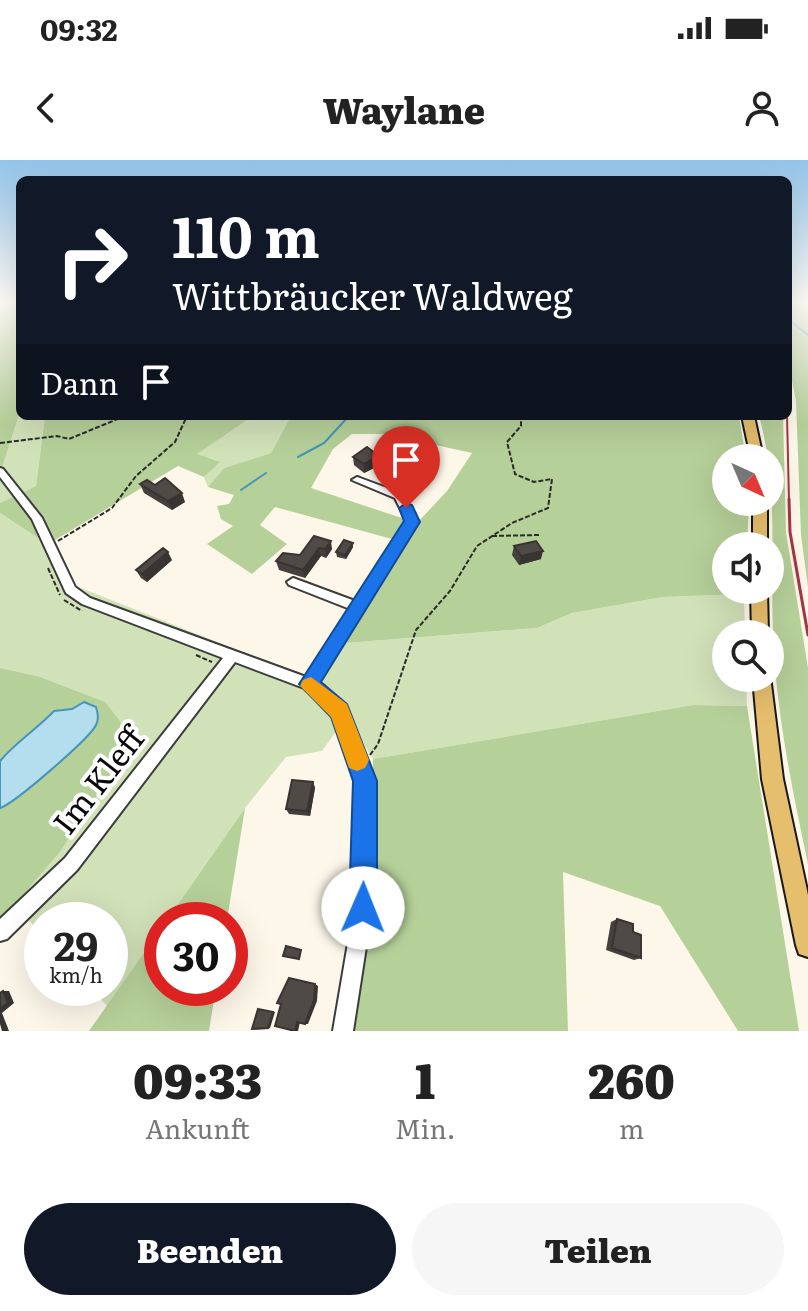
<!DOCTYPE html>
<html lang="de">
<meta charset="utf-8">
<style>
body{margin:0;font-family:Literata,serif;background:#f6f6f6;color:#222;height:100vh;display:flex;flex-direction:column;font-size:30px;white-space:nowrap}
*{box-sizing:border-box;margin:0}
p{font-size:26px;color:#767676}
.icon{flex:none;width:44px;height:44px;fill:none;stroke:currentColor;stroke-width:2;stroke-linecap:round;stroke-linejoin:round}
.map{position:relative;height:871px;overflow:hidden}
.details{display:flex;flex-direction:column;background:#fff;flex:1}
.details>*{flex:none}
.guide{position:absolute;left:16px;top:16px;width:776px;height:244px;border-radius:12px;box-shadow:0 8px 32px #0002;background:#111827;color:#fff;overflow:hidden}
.needle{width:52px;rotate:136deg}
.buttons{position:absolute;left:712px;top:284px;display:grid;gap:16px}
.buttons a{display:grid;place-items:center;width:72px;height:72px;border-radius:50%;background:#fff;box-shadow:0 8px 32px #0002;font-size:40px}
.speed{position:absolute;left:24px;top:742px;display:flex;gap:16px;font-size:40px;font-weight:700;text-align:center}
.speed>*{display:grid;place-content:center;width:104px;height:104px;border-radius:50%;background:#fff;box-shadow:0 8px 32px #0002;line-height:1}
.speed small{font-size:20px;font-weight:400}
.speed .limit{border:12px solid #d22;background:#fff;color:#111}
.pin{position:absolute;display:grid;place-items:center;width:68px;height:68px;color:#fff;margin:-82px -34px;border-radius:50% 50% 50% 0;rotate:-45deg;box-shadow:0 0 8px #0007}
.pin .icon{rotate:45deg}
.me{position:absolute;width:88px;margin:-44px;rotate:1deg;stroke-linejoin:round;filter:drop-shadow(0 0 6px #0008)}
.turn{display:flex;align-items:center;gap:28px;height:168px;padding:0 24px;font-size:36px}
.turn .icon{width:104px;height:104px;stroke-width:2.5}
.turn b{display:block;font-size:56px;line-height:68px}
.then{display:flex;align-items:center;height:76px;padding:0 24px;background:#0003;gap:16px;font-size:30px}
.eta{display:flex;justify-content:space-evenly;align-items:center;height:136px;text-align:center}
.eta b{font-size:48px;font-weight:800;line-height:56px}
.action{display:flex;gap:16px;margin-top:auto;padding:16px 24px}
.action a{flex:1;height:92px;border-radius:48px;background:#111827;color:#fff;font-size:32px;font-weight:800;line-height:92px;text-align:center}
.action a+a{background:#f6f6f6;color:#222}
.status{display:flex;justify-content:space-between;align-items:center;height:56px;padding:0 40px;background:#fff;direction:ltr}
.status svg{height:22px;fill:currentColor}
header{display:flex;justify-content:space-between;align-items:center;height:104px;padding:0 24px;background:#fff;font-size:36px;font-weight:800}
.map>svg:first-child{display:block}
</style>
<div class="status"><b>09:32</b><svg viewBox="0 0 49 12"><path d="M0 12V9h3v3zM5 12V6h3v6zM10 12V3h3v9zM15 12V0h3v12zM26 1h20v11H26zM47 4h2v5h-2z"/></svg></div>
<header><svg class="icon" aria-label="back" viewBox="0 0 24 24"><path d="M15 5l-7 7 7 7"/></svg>Waylane<svg class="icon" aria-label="person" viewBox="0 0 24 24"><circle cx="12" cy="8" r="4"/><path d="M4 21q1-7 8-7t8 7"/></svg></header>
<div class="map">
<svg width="808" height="871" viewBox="0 0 808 871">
<rect width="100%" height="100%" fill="#fcf7e9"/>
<!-- green -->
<g fill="#d1e1b8">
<path d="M20,252V256H45L36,326L0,343V314Z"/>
<path d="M253,256H291L271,293L224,308L208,327L204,317L219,302L196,294Z"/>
<path d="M0,353L38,378L55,380L76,426L320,523L346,483L537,468L572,453L663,437L744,434L745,474H726V518H746L747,546L693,545L373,599L347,556L322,591L286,597L245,648L167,760H162V767L107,846L90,828H110V760H42V775L15,745L60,692L134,579L37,516L0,508Z"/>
</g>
<!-- forest -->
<g fill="#b6d099" fill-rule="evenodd">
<path d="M0,143H20V252L0,314Z"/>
<path d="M788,143H808V427L801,375L796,241L788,202Z"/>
<path d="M45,256H253L197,294L220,302L204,317L178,306L55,380L38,378L0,353V343L36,326Z"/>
<path d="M291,256H739L746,298H726V342H749L747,386H726V430H744V434L663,437L572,453L537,468L346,483L403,382L275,347L260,365L287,384L252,414L207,384L233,366L221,359L217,346L229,344L234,335L208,327L224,308L271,293ZM352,274H385L472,293L447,331L417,363L311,328L333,289Z"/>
<path d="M759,256H783L786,372L808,508V704C792,629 776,551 773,474C770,400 779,327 759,256Z"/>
<path d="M0,508L37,516L105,542L134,579L60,692L0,762V648C12,644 92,577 96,566C97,561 96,553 96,547L89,543L67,551L61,549C40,566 17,580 0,601Z"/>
<path d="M693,545L747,546L799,871H738L660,746L563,712L568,871H354L373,752V599Z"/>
<path d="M245,648L227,760H167Z"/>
<path d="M162,767V828H216L209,871H89Z"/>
</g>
<!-- water -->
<path fill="#b4dded" stroke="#4596ba" stroke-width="2" d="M84,542L96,547C98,554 99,559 96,565C90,578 14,644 0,648V601C16,582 37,569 54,551L72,549Z"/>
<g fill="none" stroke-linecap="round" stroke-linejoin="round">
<!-- stream -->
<g stroke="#4596ba" stroke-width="2">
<path d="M788,147L793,143"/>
<path d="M788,159L808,175"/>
<path d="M298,297L324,283L349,256"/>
<path d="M241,330L266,313"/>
</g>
<!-- minor casing -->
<g stroke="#3c3c3c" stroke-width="4">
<path id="minor" d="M0,308L3,309L42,358L75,427L90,438L306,517L350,449L289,425L287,422L293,418L355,441L407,362L395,338L352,320L357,317L360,318L403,334L417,362L317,523L344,546L373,621L372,748L353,871H333L354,748L357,621L333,555L304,528L235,502L77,710L7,779L0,781V759L65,698L223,498L82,444L66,433L32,359L0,317Z"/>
</g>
<!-- major casing -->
<g stroke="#1a1a1a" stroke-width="4">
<g id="major">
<path d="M742,256H754L763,298H751Z"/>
<rect x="753" y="342" width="14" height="44"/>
<path d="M751,430H767L768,474H752Z"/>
<path d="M770,516L783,619L808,735V797L799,794L796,785L762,619L753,518H770Z"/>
</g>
</g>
<!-- path -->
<g stroke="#2b2b2b" stroke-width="2" stroke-dasharray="5 2" stroke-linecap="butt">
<path d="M0,283L57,276L69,279L125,256"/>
<path d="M492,376L539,375"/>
<path d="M58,381L112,348L136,316L175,282L187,256"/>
<path d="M48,408L60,435"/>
<path d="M64,440L82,451"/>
<path d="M196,495L212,502"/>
<path d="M370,595L378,584L416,470L450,431L477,386L512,363L548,348L552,319L534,322L515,314L507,282L521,266V256"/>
</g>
<!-- minor -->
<use href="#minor" fill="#fff" fill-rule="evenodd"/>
<!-- major -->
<use href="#major" fill="#e6bf6e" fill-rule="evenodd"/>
<!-- rail-far1 -->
<path stroke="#a63544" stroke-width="2" d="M787,256L789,341"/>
<!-- rail -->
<path stroke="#a63544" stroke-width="3" d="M789,339L790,372L808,475"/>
</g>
<!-- wall -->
<g fill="#45403d">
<path d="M379,296L380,305L364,313L354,305L353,297Z"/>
<path d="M140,324L185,342L172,350L144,333Z"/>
<path d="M314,376L332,389L326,398L321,396L305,418L279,410L276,401L300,395Z"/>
<path d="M514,386L541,399L519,405L512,395Z"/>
<path d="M353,387L346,399L337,397L336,392Z"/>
<path d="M172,400L147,422L141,418L136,410Z"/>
<path d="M313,622L315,628L310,656L289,654L286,649Z"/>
<path d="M617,759L633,772L641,798L634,800L606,790L611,762Z"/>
</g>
<!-- shaded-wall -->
<g fill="#383432">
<path d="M379,296L380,305L364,313V304Z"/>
<path d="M182,333L185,342L172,350L168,341Z"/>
<path d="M331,381L332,389L326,398L325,389Z"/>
<path d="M353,383V387L346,399L345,395Z"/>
<path d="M319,388L321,396L305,418L303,410Z"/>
<path d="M543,391L541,399L519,405L521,396Z"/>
<path d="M168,392L172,400L147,422L142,414Z"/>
<path d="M313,622L315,628L310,656L307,651Z"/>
<path d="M315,824L318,826L317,841L308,864H305Z"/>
<path d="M3,831H9L14,843L2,853L9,871H2L0,864V849Z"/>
<path d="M273,852H275L270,868H268Z"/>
<path d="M297,862H300L298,871H295Z"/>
</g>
<!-- building -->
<g fill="#504a47" stroke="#383432" stroke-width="2">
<path d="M367,287L379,296L364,304L353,297Z"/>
<path d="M165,318L182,333L168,341L140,324L147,320L155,325Z"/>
<path d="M314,376L331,381L325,389L319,388L303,410L276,401L283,393L300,395Z"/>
<path d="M344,380L353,383L345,395L336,392Z"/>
<path d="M536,381L543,391L521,396L514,386Z"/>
<path d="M163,388L168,392L142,414L136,410Z"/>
<path d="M292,620L313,622L307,651L286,649Z"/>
<path d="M617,759L633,764V772L641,775V798L612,788Z"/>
<path d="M286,786L301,790L299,799L283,796Z"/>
<path d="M289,818L315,824L314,840L305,864L297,862L295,871L275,866L281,844L277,843Z"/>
<path d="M3,831L8,843L0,849V833Z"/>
<path d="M258,849L273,852L268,868L252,869Z"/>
</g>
<!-- sky -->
<linearGradient id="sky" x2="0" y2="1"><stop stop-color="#93c4ea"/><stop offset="0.54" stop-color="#fefbf5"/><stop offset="1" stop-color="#fefbf5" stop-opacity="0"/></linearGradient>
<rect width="808" height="265" fill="url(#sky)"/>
<!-- route -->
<path fill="#1a73e8" stroke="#114b97" stroke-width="2" d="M406,343L412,345L420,362L321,522L347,544L377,621V748L373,758L363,762L353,758L349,748L353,621L331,557L299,524L404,361L399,348Z"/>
<!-- slow -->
<path fill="#f59e0b" d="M311,517L347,544L369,600L365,608L357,611L349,608L331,557L300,526L303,520Z"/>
<g text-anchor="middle" stroke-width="8" stroke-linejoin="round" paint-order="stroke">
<!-- near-street labels -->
<g font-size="32" fill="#090909" stroke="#fff">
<text transform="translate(99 621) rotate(-52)" y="11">Im Kleff</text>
</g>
</g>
</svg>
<div class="buttons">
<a><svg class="needle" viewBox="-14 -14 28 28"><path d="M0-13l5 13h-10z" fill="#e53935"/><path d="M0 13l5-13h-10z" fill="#767676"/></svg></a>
<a><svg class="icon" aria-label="sound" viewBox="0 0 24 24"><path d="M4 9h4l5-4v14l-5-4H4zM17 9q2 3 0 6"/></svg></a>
<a><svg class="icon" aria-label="search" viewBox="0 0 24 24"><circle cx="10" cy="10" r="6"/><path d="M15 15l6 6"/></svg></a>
</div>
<div class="speed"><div>29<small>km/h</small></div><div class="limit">30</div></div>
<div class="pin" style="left:406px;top:348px;background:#d93025"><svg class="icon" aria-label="arrive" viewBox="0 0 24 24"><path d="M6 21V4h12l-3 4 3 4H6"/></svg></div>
<svg class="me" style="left:363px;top:748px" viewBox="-20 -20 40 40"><circle r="19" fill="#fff"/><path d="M0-13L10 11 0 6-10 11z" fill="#1a73e8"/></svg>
<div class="guide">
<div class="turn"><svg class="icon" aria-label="right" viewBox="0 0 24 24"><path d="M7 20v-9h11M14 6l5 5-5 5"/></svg><div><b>110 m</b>Wittbräucker Waldweg</div></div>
<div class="then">Dann<svg class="icon" aria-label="arrive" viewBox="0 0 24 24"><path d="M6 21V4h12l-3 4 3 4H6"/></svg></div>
</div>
</div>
<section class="details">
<div class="eta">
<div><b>09:33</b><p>Ankunft</p></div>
<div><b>1</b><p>Min.</p></div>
<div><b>260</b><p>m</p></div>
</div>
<div class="action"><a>Beenden</a><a>Teilen</a></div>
</section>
